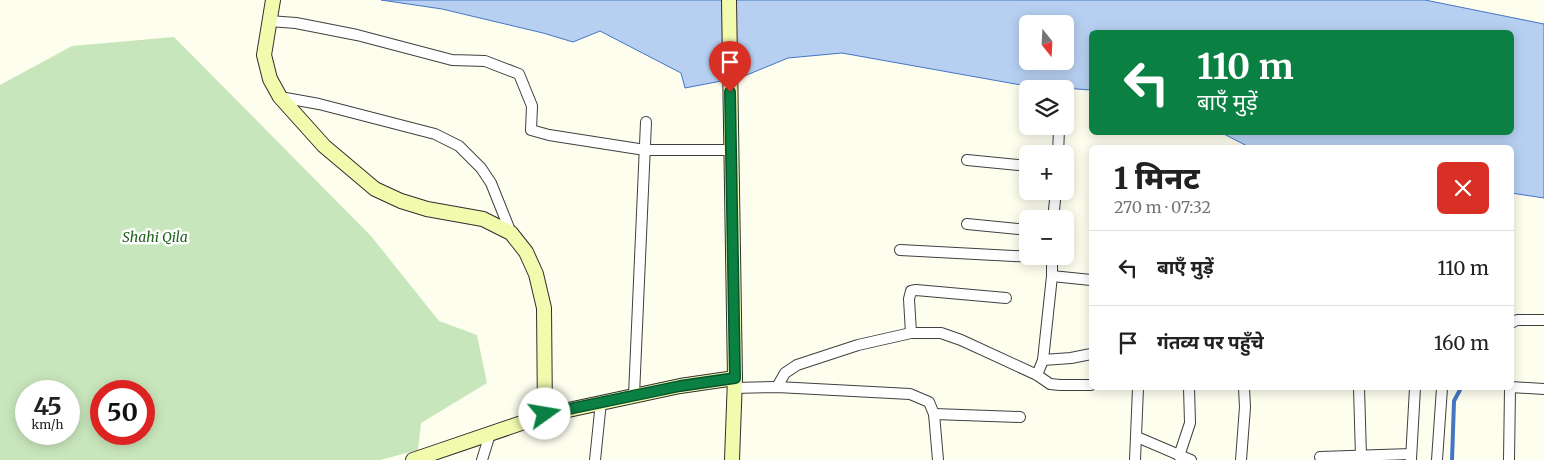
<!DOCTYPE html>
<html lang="hi">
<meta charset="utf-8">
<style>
body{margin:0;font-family:Merriweather,"Noto Sans Devanagari",serif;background:#f6f6f6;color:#222;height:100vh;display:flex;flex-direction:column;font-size:19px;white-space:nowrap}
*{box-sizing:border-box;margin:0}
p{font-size:16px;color:#767676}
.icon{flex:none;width:28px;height:28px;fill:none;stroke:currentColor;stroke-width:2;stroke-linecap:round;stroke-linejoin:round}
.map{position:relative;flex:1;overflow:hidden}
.sheet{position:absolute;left:1089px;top:145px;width:425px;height:245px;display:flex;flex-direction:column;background:#fff;border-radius:8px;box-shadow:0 2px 12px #0003}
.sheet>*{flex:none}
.banner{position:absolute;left:1089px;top:30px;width:425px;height:105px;border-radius:8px;box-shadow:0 2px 12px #0003;background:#0b8043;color:#fff;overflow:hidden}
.needle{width:32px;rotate:162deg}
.controls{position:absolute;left:1019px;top:15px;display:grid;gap:10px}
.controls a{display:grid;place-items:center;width:55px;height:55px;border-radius:8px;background:#fff;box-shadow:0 2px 12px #0003;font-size:25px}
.speed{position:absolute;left:15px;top:380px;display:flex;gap:10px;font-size:25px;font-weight:700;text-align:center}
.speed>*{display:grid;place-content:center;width:65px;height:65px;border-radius:50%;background:#fff;box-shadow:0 2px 12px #0003;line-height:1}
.speed small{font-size:12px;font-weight:400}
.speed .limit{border:8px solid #d22;background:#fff;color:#111}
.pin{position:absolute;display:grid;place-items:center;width:42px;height:42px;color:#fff;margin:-51px -21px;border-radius:50% 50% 50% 0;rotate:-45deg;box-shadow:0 0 5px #0007}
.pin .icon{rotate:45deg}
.me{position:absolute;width:55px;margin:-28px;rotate:77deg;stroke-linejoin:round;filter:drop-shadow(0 0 4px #0008)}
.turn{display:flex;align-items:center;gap:18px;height:105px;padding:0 25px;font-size:22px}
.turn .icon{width:65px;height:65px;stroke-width:2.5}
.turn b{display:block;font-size:35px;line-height:42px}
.round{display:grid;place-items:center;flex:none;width:52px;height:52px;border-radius:8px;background:#f6f6f6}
.head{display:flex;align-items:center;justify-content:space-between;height:85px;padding:0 25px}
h1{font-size:30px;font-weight:800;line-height:38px}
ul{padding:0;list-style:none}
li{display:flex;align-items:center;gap:15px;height:75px;padding:0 25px;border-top:1px solid #e0e0e0}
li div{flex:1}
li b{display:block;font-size:19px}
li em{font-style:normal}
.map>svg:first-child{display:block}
</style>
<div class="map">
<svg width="1544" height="460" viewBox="0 0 1544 460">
<rect width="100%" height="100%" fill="#fefeef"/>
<!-- green -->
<path fill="#c8e6bb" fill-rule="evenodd" d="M174,37L371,236L439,321L477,335L487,383L421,423L418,450L380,460H0V85L72,46ZM69,391V434H26V391ZM144,391V434H101V391Z"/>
<!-- water -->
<path fill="#b7d0f2" stroke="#4376c4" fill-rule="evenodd" d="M381,0H1425L1544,24V198L1511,193V148L1259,147H1249L1222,133L1511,132V32H1091V90L1021,85L842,53L788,58L742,77L685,88L681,73L600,31L573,42L543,33L442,9ZM1028,24H1065V61H1028Z"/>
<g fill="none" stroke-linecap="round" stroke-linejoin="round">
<!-- stream -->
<path stroke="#4376c4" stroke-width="4" d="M1452,460L1454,401L1461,388"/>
<!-- street casing -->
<g stroke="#404040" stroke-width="12">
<g id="street">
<path d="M269,21L296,23L357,35L452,60L485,61L519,74L532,106L531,130L549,135L645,150H731"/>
<path d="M280,97L319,104L435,134L459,146L481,168L491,183L511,233"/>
<path d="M1058,154L1059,130"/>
<path d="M967,160L1028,166"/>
<path d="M1053,219L1056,191"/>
<path d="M967,224L1028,230"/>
<path d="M900,250L1052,258"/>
<path d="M1052,276L1091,280"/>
<path d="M1511,323L1517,320H1544"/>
<path d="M911,333L909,299L911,291L916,290L1006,298"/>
<path d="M1043,360L1071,358L1091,354"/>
<path d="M1037,375L1043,360L1052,276V256"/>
<path d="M777,387L785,373L797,365L858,345L911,333H941L961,340L1037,375L1050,384L1060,385H1091"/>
<path d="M1511,387L1544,389"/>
<path d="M734,388L777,387L910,394L929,402L934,414L938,460"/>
<path d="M1359,388L1361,456"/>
<path d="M634,395L646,122"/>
<path d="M934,414L1020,417"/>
<path d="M1137,437L1191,460"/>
<path d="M1179,456L1190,423L1189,388"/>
<path d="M1320,457L1411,454"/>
<path d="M1411,459L1415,388"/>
<path d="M482,460L490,434"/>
<path d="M595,460L601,402"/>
<path d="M1135,460L1138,388"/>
<path d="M1241,460L1245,407L1244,388"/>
<path d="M1437,460L1442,388"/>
<path d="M1509,460L1510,388"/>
</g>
</g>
<!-- secondary casing -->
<g stroke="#2f2f2f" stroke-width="16">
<g id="secondary">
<path d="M273,0L264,55L270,79L280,97L324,146L375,189L401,201L427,209L483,219L511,233L526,252L536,274L544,308L545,415"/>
<path d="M729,0L735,378L732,460"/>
<path d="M413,460L545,415L680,386L735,378"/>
</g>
</g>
<!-- street -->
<use href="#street" stroke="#fff" stroke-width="10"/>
<!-- secondary -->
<use href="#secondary" stroke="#f2faae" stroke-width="14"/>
</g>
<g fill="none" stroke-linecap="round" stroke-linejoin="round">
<!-- route casing -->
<g stroke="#07532c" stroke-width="12">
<path id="route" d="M545,414L680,386L735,378L730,92"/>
</g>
<!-- route -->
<use href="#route" stroke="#0b8043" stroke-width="9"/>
</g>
<g text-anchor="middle" stroke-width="5" stroke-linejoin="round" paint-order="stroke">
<!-- park labels -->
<g font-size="14" font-style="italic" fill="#226122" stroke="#fff">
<text x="155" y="242">Shahi Qila</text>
</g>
</g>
</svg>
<div class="controls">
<a><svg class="needle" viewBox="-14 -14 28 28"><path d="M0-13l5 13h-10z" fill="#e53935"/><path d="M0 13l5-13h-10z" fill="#767676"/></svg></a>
<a><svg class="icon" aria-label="layers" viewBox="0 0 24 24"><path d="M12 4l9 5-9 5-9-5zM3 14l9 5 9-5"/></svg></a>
<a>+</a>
<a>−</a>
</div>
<div class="speed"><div>45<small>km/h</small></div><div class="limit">50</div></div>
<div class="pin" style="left:730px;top:92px;background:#d93025"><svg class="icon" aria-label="arrive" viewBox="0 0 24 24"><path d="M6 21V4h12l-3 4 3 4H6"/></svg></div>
<svg class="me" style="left:545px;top:414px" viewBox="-20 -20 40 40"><circle r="19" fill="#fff"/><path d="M0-13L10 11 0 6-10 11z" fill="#0b8043"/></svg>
<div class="banner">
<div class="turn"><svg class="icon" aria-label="left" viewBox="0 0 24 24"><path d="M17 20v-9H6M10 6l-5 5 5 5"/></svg><div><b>110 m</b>बाएँ मुड़ें</div></div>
</div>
<section class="sheet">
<div class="head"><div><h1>1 मिनट</h1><p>270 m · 07:32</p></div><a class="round" style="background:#d93025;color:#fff"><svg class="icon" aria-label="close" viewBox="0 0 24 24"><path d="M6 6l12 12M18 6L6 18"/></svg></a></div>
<ul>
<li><svg class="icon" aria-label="left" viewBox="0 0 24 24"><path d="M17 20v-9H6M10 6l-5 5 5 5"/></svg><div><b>बाएँ मुड़ें</b></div><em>110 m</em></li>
<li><svg class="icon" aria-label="arrive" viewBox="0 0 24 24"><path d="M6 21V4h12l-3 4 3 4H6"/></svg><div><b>गंतव्य पर पहुँचे</b></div><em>160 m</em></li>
</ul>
</section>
</div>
